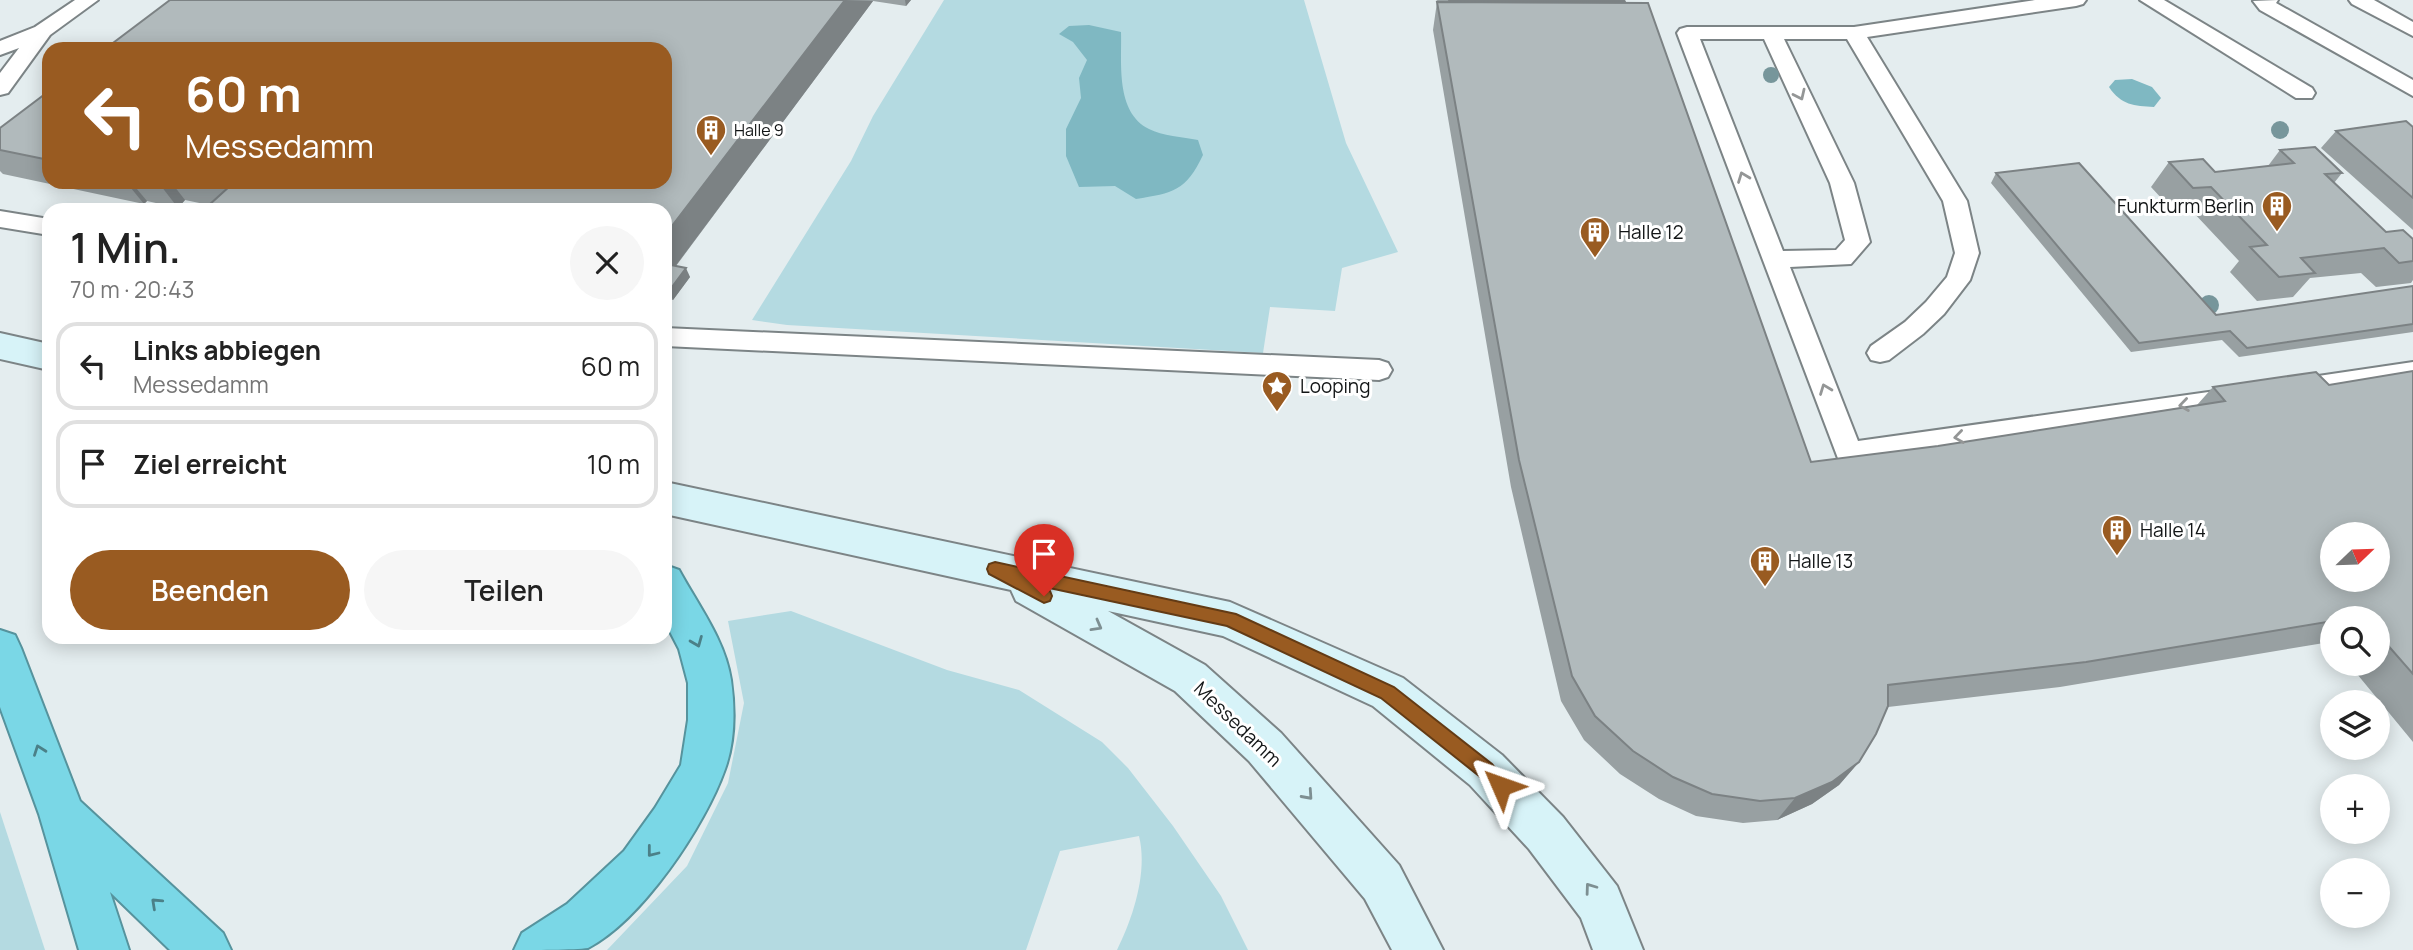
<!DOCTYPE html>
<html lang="de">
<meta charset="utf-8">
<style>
body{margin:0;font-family:Manrope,sans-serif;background:#f6f6f6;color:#222;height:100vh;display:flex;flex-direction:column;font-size:26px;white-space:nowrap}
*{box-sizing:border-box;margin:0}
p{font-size:23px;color:#767676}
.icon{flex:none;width:38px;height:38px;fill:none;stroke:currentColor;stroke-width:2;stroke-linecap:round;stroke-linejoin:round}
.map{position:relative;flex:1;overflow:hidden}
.sheet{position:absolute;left:42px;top:203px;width:630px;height:441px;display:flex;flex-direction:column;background:#fff;border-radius:21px;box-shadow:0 4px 18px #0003}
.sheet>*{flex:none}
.hud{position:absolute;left:42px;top:42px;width:630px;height:147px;border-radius:21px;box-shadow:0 4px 18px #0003;background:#995b21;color:#fff;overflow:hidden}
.needle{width:46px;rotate:67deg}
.controls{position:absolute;left:2320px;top:522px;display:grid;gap:14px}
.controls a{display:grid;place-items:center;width:70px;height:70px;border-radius:50%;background:#fff;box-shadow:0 4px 18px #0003;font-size:35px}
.pin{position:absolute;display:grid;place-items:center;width:60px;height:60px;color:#fff;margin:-72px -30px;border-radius:50% 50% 50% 0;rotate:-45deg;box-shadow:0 0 7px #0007}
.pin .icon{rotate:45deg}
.me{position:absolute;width:77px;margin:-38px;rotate:313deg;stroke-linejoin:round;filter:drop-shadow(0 0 5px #0008)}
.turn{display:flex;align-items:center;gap:24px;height:147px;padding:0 28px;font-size:32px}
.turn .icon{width:91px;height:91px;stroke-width:2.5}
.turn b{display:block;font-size:49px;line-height:60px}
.round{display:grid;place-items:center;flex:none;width:74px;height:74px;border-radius:37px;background:#f6f6f6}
.summary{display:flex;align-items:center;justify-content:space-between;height:119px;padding:0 28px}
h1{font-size:42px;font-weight:600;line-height:52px}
.action{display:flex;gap:14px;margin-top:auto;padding:14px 28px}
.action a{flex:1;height:80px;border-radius:42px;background:#995b21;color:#fff;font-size:28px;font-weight:600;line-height:80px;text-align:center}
.action a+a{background:#f6f6f6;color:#222}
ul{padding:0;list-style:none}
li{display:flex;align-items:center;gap:21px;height:88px;margin:0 14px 10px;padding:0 14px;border:4px solid #e0e0e0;border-radius:21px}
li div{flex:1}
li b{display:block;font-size:26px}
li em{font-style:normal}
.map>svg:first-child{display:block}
</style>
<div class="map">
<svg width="2413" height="950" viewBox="0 0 2413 950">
<rect width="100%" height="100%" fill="#e4edef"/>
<!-- green -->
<g fill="#b4dae1">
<path d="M944,0H1304L1346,143L1398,252L1342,268L1335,311L1270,307L1263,353L787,325L752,320L851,161L873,116Z"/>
<path d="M791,611L947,670L1019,690L1102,742L1128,768L1173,826L1221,896L1248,950H1117C1133,918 1148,872 1139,836L1060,851L1026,950H607L687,866L728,783L744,703L728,621Z"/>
<path d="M0,812L45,950H0Z"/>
</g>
<!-- water -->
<g fill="#7fb8c2">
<path d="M1089,25L1121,32C1122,62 1115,112 1149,129C1162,136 1183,137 1198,140L1203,155C1186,191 1173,193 1136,199L1115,186L1079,187L1066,156V129L1081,98L1079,78L1087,60L1073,42L1059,34L1069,26Z"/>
<path d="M2132,79L2152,87L2161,98L2154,107C2134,106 2121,105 2109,87L2115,80Z"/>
</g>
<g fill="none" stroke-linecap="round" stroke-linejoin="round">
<!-- service casing -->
<g stroke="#7c8486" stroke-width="4">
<g id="service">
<path d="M75,0H98L50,35L8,93L0,95V73L19,48L0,55V41L35,27Z"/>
<path d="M2035,0H2086L2083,4L2076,6L1867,37L1967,201L1979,253L1970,280L1944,314L1923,334L1889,360L1880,362L1871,360L1867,353L1871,346L1905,322L1926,302L1947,277L1955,253L1943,201L1847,39H1784L1854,183L1870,242L1851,264L1790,267L1858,441L2237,388L2246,391L2250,398L2246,405L2237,408L1849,464L1839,461L1677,33L1680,29L1687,27H1854ZM1700,39H1764L1830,183L1845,240L1836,250L1783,251Z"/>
<path d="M2140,0H2164L2312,88L2315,93L2312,98H2296Z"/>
<path d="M2278,0L2276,3L2413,80V96L2260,10L2253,1Z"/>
<path d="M2349,0H2374L2413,22V36L2352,4Z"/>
<path d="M0,211L49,219V235L0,227Z"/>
<path d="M665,328L1379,360L1388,363L1392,370L1388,377L1379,380L665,346Z"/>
<path d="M2413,362V382L2291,400L2282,397L2278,390L2282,383L2291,380Z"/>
</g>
</g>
<!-- secondary casing -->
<g stroke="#7c8486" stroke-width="4">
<g id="secondary">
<path d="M0,333L49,344V370L0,359Z"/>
<path d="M665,482L1230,602L1403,678L1502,755L1563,817L1617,886L1643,950H1593L1581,918L1529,849L1470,785L1373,706L1223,636L1108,611L1205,665L1281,733L1399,865L1443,950H1392L1365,899L1249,761L1175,691L1016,601L1011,590L665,514Z"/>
</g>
</g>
<!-- motorway casing -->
<g stroke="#56939d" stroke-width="4">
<g id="motorway">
<path d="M665,565L679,570C698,605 725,640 731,680C735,708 735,742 725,769C705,826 642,920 588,948C575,950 531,950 514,950L522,933L567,904L624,851L655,808L681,765L688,720V683L679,649L665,622Z"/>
<path d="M0,630L15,635L21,648L80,801L223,933L231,950H170L110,892L129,950H79L39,814L0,707Z"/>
</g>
</g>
<!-- service -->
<use href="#service" fill="#fff" fill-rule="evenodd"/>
<!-- secondary -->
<use href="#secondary" fill="#d7f3f8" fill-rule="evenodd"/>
<!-- motorway -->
<use href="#motorway" fill="#7ad7e6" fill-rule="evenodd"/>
</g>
<!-- trees -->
<g fill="#77969b">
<circle cx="1771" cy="75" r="8"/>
<circle cx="2280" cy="130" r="9"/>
<circle cx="2209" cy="305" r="10"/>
</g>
<!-- wall -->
<g fill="#98a0a2">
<path d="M170,0H911L906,6L873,1L676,266L690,277L673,300L665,299V210H211L208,206L209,205L185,200L178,208L147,201L144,204L3,174L0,171V128L49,91V182H665Z"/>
<path d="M1436,0H1624L1811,462L1938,446L2197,405L2213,387L2329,385L2413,371V742L2348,663H2378V618H2333V645L2330,642L2060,687L1888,707L1859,762L1839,785L1812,804L1777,820L1743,823L1696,816L1659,799L1620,774L1584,740L1561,701L1511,487L1433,30L1437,2H1439Z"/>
<path d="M2413,127V230L2321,148L2336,131Z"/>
<path d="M2280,150L2342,173L2334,183L2386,232L2413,239V280L2411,283L2376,287L2361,273L2310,278L2293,297L2257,301L2230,272L2239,261L2192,211L2175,213L2151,187L2169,162L2215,172L2268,166Z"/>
<path d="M1996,173L2216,315L2413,286V332L2239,357L2222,340L2131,352L1991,183Z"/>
</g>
<!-- shaded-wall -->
<g fill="#7c8284">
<path d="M845,0L873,1L665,280V235Z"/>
<path d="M905,0H911L906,6Z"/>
<path d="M126,182H131L147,201L144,204Z"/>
<path d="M158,182H171L185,200L178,208Z"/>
<path d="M686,268L690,277L673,300L669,291Z"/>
<path d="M1859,762L1839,785L1812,804L1777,820L1795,798Z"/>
</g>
<!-- building -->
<g fill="#b1babc" stroke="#7c8284" stroke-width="2" fill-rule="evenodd">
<path d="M170,0H845L665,235V210H230L208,206L231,185L217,182H665V49H105Z"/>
<path d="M1449,0H1624L1625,2H1450Z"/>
<path d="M1437,2L1648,3L1811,462L1938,446L2225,401L2213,387L2316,372L2329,385L2413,371V674L2378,634V618H2365L2363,616L2355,618H2333V621L2086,662L1888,685V706L1876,734L1859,762L1832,782L1795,798L1760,801L1712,794L1673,777L1633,751L1595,716L1572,676L1519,460ZM2333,534H2378V579H2333Z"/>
<path d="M49,91V160L0,150V128Z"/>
<path d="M2406,121L2413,127V198L2336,131Z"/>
<path d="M2315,147L2342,173L2325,174L2386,232L2403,230L2413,239V261L2399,263L2384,248L2301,258L2315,273L2279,277L2250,247L2267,245L2211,187L2193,188L2169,162L2203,159L2215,172L2294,163L2280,150Z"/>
<path d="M2079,163L2216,315L2413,286V324L2247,348L2230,331L2139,343L1996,173Z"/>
<path d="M666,264L686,268L669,291L665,290Z"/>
</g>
<!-- one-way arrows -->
<defs><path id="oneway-chevron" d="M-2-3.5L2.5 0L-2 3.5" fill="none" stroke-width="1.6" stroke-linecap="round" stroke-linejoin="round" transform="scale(1.75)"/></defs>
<g stroke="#949696">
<use href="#oneway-chevron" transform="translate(1800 95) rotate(65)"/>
<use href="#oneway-chevron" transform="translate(1743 177) rotate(-111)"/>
<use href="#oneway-chevron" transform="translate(1825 389) rotate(-111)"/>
<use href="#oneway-chevron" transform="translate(2184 405) rotate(172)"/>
<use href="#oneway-chevron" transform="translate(1959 437) rotate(172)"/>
</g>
<g stroke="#7e8f92">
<use href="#oneway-chevron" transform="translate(1097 626) rotate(29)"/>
<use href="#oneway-chevron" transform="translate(1308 795) rotate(48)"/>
<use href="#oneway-chevron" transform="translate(1590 888) rotate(-126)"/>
</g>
<g stroke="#4b8088">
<use href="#oneway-chevron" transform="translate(697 642) rotate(68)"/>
<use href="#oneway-chevron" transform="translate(39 750) rotate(-110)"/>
<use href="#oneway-chevron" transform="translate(652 852) rotate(128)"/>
<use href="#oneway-chevron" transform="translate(156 903) rotate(-137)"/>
</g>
<!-- route -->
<path fill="#995b21" stroke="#633b15" stroke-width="2" d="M995,562L1236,614L1394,687L1492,764L1510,786L1507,792L1501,794L1494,792L1479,776L1381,698L1227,626L1040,586L1050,591L1052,596L1050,601L1044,603L989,574L987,569L989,564Z"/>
<!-- icons -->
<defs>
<g id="building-pin" transform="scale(1.575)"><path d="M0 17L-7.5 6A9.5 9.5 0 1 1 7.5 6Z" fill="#995b21" stroke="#fff"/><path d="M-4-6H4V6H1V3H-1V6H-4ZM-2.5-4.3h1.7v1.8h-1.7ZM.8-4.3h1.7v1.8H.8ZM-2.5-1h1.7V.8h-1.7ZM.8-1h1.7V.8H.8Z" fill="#fff"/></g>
<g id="sight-pin" transform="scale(1.575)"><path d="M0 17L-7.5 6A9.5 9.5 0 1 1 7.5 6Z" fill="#995b21" stroke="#fff"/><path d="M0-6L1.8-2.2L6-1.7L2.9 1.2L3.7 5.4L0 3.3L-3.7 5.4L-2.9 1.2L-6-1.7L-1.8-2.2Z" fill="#fff"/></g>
</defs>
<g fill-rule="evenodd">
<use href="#building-pin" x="711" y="130"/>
<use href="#building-pin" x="2277" y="206"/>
<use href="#building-pin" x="1595" y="232"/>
<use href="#sight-pin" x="1277" y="386"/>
<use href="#building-pin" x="2117" y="530"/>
<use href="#building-pin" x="1765" y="561"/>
</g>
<g text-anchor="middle" stroke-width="6" stroke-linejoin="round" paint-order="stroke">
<!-- far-poi labels -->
<g font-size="16" fill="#121516" stroke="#fff" text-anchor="start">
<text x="734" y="136">Halle 9</text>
</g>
<!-- poi labels -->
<g font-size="19" fill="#121516" stroke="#fff" text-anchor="start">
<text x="2254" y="213" text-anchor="end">Funkturm Berlin</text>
<text x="1618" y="239">Halle 12</text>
<text x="1300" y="393">Looping</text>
<text x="2140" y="537">Halle 14</text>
<text x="1788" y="568">Halle 13</text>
</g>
<!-- street labels -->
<g font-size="19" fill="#121516" stroke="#fff">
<text transform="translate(1238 724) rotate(44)" y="7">Messedamm</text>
</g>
</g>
</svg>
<div class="controls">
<a><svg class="needle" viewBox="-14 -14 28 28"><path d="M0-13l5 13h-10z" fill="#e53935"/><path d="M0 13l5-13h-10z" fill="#767676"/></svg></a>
<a><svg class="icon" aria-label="search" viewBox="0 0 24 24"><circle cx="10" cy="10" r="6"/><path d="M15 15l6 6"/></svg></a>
<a><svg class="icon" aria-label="layers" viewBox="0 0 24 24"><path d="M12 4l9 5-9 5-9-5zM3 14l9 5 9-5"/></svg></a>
<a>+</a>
<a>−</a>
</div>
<div class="pin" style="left:1044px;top:596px;background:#d93025"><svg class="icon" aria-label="arrive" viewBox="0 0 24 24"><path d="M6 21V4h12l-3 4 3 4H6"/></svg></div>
<svg class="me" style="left:1501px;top:786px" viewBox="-20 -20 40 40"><path d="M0-17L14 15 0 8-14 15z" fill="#995b21" stroke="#fff" stroke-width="4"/></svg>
<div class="hud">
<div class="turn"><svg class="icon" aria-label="left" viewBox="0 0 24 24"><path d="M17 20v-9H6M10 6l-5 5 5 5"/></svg><div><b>60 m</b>Messedamm</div></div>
</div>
<section class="sheet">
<div class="summary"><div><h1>1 Min.</h1><p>70 m · 20:43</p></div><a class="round"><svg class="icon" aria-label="close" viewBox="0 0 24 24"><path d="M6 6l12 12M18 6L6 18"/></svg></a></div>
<ul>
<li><svg class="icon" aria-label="left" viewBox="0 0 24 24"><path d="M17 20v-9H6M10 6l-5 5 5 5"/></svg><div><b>Links abbiegen</b><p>Messedamm</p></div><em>60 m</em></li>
<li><svg class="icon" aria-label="arrive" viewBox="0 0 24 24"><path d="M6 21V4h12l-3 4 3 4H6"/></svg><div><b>Ziel erreicht</b></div><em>10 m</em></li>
</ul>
<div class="action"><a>Beenden</a><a>Teilen</a></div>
</section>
</div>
